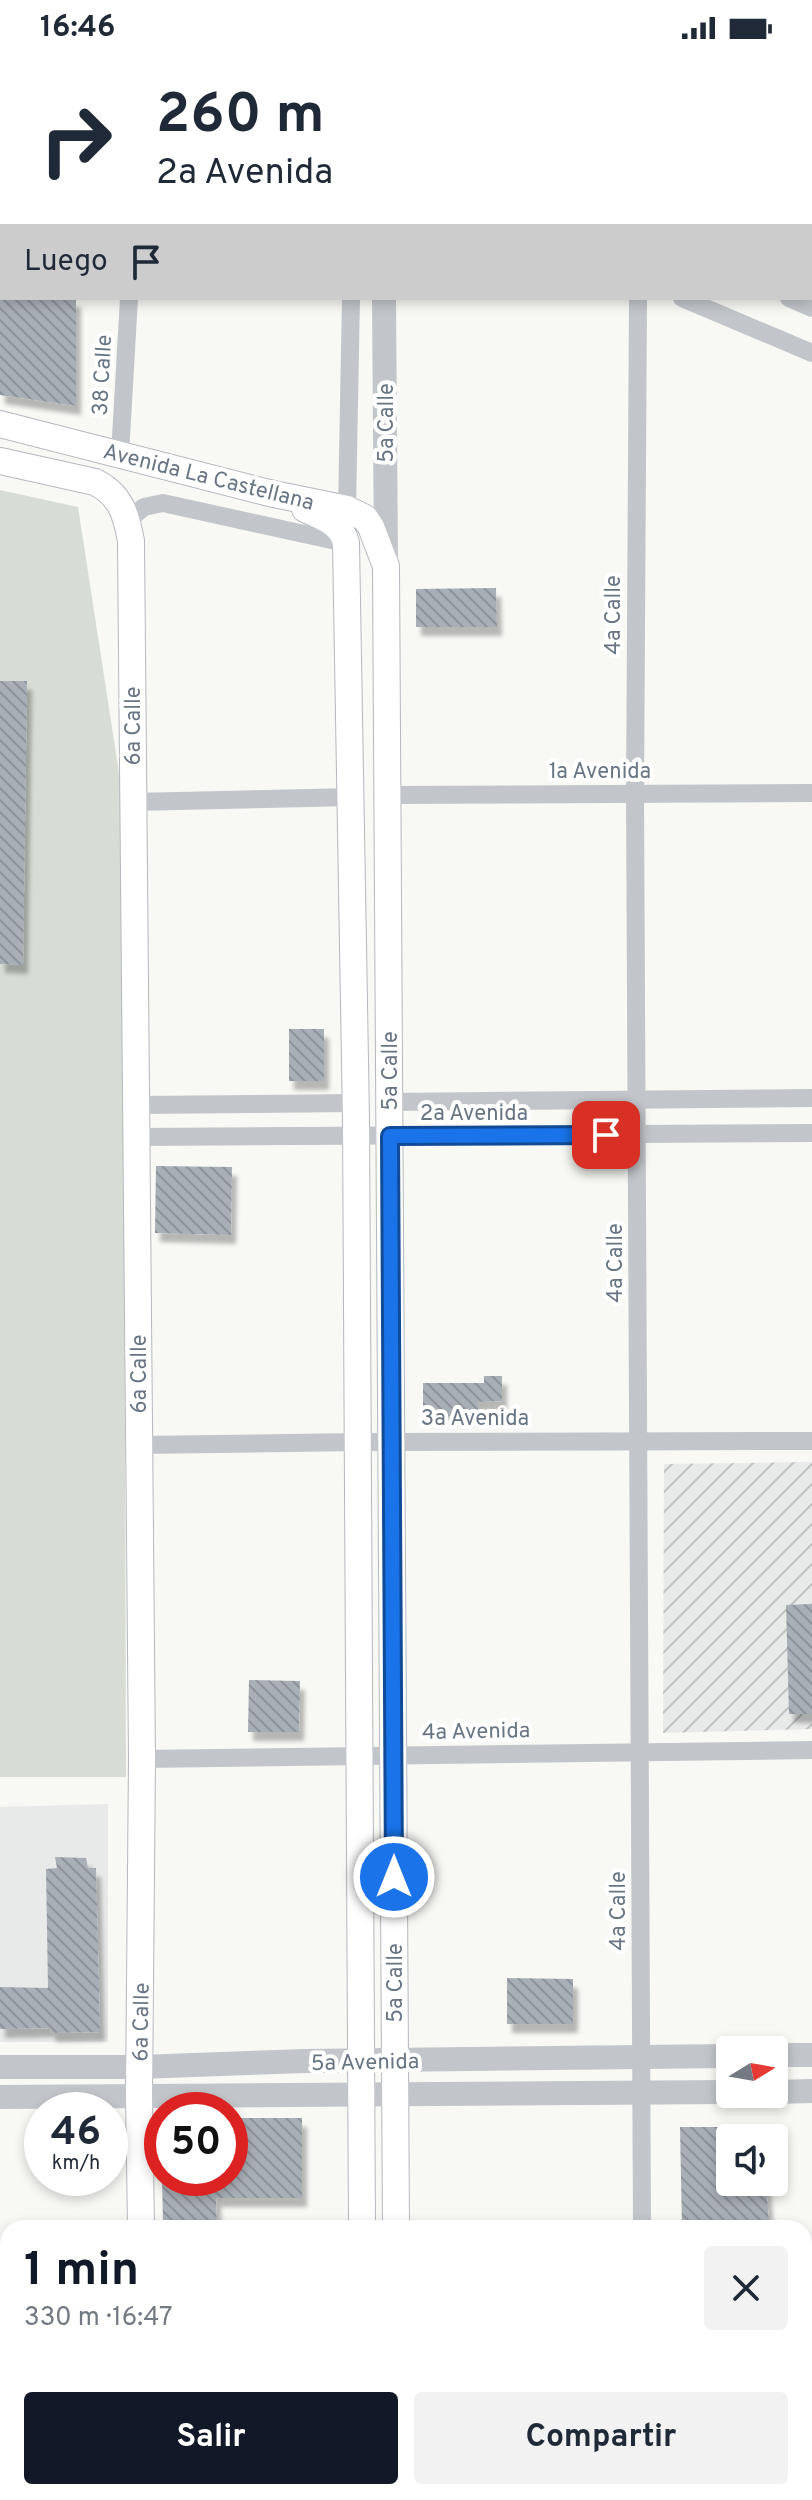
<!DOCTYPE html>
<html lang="es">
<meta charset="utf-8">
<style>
body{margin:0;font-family:Overpass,sans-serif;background:#f2f2f3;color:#1f2937;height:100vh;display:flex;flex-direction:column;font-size:30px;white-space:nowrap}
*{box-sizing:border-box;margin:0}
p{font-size:26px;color:#747a83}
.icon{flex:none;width:44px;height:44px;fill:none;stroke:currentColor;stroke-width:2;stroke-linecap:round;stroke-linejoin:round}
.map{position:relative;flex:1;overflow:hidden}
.side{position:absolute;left:0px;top:2164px;width:812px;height:280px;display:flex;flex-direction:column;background:#fff;border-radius:24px 24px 0 0;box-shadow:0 4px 12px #0003}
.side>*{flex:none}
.guide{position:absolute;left:0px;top:0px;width:812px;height:244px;box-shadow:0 4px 12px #0003;background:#fff;color:#1f2937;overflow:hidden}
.needle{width:52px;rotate:79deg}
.controls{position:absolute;left:716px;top:1980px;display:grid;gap:16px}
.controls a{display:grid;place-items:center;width:72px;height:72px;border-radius:8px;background:#fff;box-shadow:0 4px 12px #0003;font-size:40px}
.speed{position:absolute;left:24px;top:2036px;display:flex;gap:16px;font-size:40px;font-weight:700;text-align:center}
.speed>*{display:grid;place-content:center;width:104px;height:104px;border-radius:50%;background:#fff;box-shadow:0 4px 12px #0003;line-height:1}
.speed small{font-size:20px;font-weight:400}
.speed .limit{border:12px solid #d22;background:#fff;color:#111}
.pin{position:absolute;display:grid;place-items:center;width:68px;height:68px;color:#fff;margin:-34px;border-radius:16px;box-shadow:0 4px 12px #0006}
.me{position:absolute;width:88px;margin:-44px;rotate:0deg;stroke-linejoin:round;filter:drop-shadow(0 0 6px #0008)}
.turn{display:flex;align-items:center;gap:28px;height:168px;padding:0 24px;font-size:36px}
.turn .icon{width:104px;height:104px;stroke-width:2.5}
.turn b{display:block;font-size:56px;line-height:68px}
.then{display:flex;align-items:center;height:76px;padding:0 24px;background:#0003;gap:16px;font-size:30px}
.round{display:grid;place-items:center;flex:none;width:84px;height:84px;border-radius:8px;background:#f2f2f3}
.overview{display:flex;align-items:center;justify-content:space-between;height:136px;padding:0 24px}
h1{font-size:48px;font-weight:700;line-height:60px;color:#111827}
.primary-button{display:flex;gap:16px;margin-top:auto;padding:16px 24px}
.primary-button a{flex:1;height:92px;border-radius:8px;background:#111827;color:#fff;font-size:32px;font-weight:700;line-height:92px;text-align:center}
.primary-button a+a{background:#f2f2f3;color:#1f2937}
.status{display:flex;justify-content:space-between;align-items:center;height:56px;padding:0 40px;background:#fff;direction:ltr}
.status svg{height:22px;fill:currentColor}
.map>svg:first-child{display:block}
</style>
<div class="status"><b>16:46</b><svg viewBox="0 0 49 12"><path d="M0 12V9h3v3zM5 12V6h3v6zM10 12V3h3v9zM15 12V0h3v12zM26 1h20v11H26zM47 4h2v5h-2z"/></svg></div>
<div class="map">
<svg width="812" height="2444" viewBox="0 0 812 2444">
<defs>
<pattern id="industrial-furrows" width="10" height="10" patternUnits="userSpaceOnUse" patternTransform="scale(2)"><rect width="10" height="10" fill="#e8eae9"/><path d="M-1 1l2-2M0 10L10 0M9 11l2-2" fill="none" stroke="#c0c2c2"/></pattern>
<pattern id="building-back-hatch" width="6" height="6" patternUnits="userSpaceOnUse" patternTransform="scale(2)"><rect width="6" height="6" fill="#a8afb6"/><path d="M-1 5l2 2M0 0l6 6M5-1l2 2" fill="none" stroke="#8d939a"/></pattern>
<filter id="shadow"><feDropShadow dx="5" dy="9" stdDeviation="2" flood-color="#0004"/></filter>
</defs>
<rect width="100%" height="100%" fill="#f8f8f5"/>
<!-- built -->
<path fill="#e8eae9" d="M108,1748V1986H0V1751Z"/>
<!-- industrial -->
<path fill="url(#industrial-furrows)" d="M812,1406V1673L663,1677L664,1408Z"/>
<!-- green -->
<path fill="#d7ddd5" d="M0,434L78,451L123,743L126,1721H0Z"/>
<!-- building -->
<g fill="url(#building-back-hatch)" filter="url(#shadow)">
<path d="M0,242H76V350L0,339Z"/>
<path d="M496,532L497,571H416V533Z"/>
<path d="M0,625H27L23,909L0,908Z"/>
<rect x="289" y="973" width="35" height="52"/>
<path d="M156,1110L232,1111L231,1179L155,1177Z"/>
<path d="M484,1320H502V1345L478,1346V1360H423V1327H484Z"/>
<path d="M812,1548V1658H789L786,1549Z"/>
<path d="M249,1624L300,1625L299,1676H248Z"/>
<path d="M55,1801L86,1802L88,1812H96L100,1976L51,1977L50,1972L0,1973V1931L48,1932L46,1813L57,1812Z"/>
<path d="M507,1922L573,1923V1968H507Z"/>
<path d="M230,2062H302V2142H216L217,2172H177V2168H163L162,2122H230Z"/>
<path d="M680,2071H730V2126H766L769,2167L682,2172Z"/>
</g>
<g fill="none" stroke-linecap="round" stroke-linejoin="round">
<!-- secondary casing -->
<g stroke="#b4b8be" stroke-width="28">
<g id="secondary">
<path d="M0,368L269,437L347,453L365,462L371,471L386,510L396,2172"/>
<path d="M0,405L95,426C121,439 126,458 131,485L142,1703L139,2040L141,2172"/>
<path d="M305,453C322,461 342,467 346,487L356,1063L362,2172"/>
<path d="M397,2436V2444"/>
<path d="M142,2444V2436"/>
<path d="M363,2444V2436"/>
</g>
</g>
<!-- primary casing -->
<g stroke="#b5b9bd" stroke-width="32">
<g id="primary">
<path d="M513,0L518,2"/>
<path d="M631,0L636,2"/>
<path d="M810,75L812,76"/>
<path d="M810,130L812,131"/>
<path d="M804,2421H812"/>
<path d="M0,2426H8"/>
</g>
</g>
<!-- minor -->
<g stroke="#c2c5c9" stroke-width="18">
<path d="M144,0L148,2"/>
<path d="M246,0L250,2"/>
<path d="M717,0L721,2"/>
<path d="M37,2L39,0"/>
<path d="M211,2L212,0"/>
<path d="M0,4L3,0"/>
<path d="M810,48L812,49"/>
<path d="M0,59L2,56"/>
<path d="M638,242L635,738L642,2172"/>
<path d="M682,242L812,297"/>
<path d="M789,242L812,252"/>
<path d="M120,399L129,242"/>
<path d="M127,465L144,451L163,447L336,485"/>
<path d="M324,482L337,470L347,453L351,242"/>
<path d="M388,739L812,737"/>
<path d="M132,746L353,741"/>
<path d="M389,1046L812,1042"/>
<path d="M135,1049L356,1047"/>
<path d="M136,1081L812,1077"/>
<path d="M139,1389L358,1386L812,1385"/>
<path d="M142,1703L812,1694"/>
<path d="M804,2249H812"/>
<path d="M643,2444V2436"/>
</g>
<!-- tertiary -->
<g stroke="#c2c5c9" stroke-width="24">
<path d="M461,2L462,0"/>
<path d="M384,242L386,504"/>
<path d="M774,1999H812"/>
<path d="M0,2011H139L305,2005L730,2000"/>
<path d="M774,2036L812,2035"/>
<path d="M0,2041L730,2036"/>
</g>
<!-- secondary -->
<use href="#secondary" stroke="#fff" stroke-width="26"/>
<!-- primary -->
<use href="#primary" stroke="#fff" stroke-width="30"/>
</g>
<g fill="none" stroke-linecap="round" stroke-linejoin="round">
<!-- route casing -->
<g stroke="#114b97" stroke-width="20">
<path id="route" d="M394,1821L390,1080L606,1079"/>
</g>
<!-- route -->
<use href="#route" stroke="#1a73e8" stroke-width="14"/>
</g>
<g text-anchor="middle" stroke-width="8" stroke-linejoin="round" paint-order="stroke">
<!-- street labels -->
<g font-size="22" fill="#687585" stroke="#fff">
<text transform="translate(101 319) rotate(-87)" y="8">38 Calle</text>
<text transform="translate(385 367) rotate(-90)" y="8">5a Calle</text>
<text transform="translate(209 420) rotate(14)" y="8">Avenida La Castellana</text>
<text transform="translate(612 559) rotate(-90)" y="8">4a Calle</text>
<text transform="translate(132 670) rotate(-90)" y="8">6a Calle</text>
<text x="600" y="722">1a Avenida</text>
<text transform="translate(389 1015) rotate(-90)" y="8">5a Calle</text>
<text x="474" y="1064">2a Avenida</text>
<text transform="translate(614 1207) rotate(-90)" y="8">4a Calle</text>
<text transform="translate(138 1318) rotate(-90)" y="8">6a Calle</text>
<text x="475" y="1369">3a Avenida</text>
<text transform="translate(476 1674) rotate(-1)" y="8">4a Avenida</text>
<text transform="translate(617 1855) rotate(-90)" y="8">4a Calle</text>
<text transform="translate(394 1927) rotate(-90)" y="8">5a Calle</text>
<text transform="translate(140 1966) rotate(-89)" y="8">6a Calle</text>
<text transform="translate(365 2005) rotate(-1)" y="8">5a Avenida</text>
</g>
</g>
</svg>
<div class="controls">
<a><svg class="needle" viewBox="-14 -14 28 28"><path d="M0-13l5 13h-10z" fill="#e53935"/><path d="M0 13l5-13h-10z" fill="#747a83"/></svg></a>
<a><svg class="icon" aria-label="sound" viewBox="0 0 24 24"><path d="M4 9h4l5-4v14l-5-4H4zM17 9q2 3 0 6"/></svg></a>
</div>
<div class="speed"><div>46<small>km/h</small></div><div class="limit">50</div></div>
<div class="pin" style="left:606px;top:1079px;background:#d93025"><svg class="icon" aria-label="arrive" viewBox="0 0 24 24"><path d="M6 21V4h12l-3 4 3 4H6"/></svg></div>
<svg class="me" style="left:394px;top:1821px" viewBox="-20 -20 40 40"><circle r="17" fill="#1a73e8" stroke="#fff" stroke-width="3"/><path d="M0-11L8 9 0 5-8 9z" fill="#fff"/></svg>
<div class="guide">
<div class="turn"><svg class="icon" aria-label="right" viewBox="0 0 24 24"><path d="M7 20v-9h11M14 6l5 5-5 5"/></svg><div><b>260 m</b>2a Avenida</div></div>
<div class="then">Luego<svg class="icon" aria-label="arrive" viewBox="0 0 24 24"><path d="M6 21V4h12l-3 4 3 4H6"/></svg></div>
</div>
<section class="side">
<div class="overview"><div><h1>1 min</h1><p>330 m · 16:47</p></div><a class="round"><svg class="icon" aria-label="close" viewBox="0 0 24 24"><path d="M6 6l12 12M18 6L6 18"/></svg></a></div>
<div class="primary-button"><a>Salir</a><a>Compartir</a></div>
</section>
</div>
